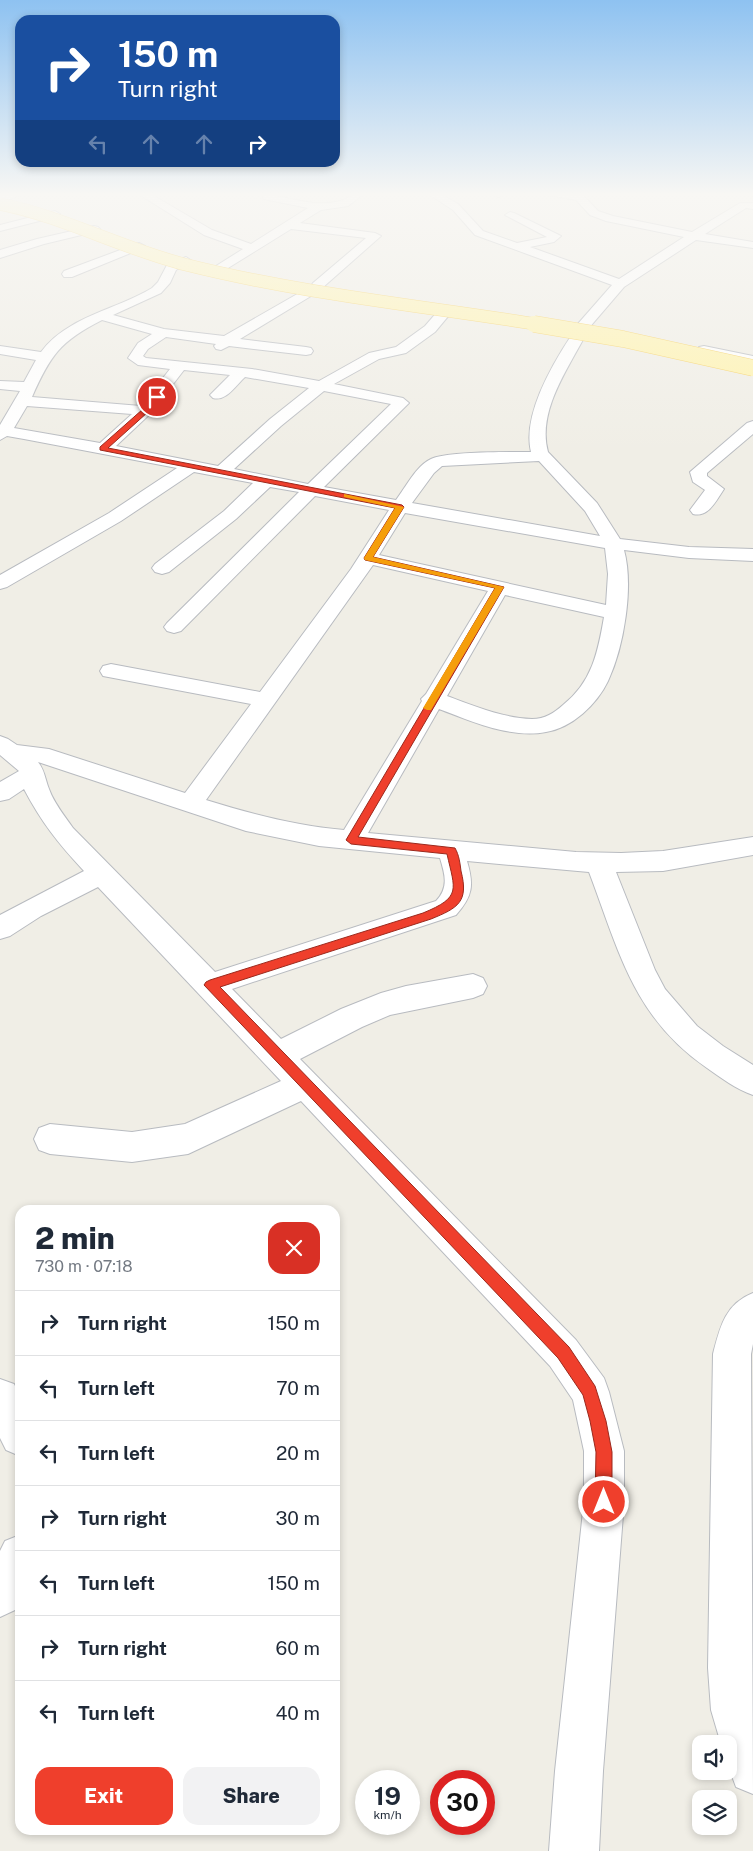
<!DOCTYPE html>
<meta charset="utf-8">
<style>
body{margin:0;font-family:"Public Sans",sans-serif;background:#f2f2f3;color:#1f2937;height:100vh;display:flex;flex-direction:column;font-size:19px;white-space:nowrap}
*{box-sizing:border-box;margin:0}
p{font-size:16px;color:#747a83}
.icon{flex:none;width:28px;height:28px;fill:none;stroke:currentColor;stroke-width:2;stroke-linecap:round;stroke-linejoin:round}
.map{position:relative;flex:1;overflow:hidden}
.sheet{position:absolute;left:15px;top:1205px;width:325px;height:630px;display:flex;flex-direction:column;background:#fff;border-radius:15px;box-shadow:0 2px 8px #0003}
.sheet>*{flex:none}
.guide{position:absolute;left:15px;top:15px;width:325px;height:152px;border-radius:15px;box-shadow:0 2px 8px #0003;background:#1a4fa0;color:#fff;overflow:hidden}
.fabs{position:absolute;left:692px;top:1735px;display:grid;gap:10px}
.fabs a{display:grid;place-items:center;width:45px;height:45px;border-radius:10px;background:#fff;box-shadow:0 2px 8px #0003;font-size:25px}
.speed{position:absolute;left:355px;top:1770px;display:flex;gap:10px;font-size:25px;font-weight:700;text-align:center}
.speed>*{display:grid;place-content:center;width:65px;height:65px;border-radius:50%;background:#fff;box-shadow:0 2px 8px #0003;line-height:1}
.speed small{font-size:12px;font-weight:400}
.speed .limit{border:8px solid #d22;background:#fff;color:#111}
.pin{position:absolute;display:grid;place-items:center;width:42px;height:42px;color:#fff;margin:-21px;border:2px solid #fff;border-radius:50%;box-shadow:0 1px 5px #0007}
.me{position:absolute;width:55px;margin:-28px;rotate:0deg;stroke-linejoin:round;filter:drop-shadow(0 0 4px #0008)}
.turn{display:flex;align-items:center;gap:18px;height:105px;padding:0 20px;font-size:22px}
.turn .icon{width:65px;height:65px;stroke-width:2.5}
.turn b{display:block;font-size:35px;line-height:42px}
.lanes{display:flex;align-items:center;height:48px;padding:0 20px;background:#0003;justify-content:center;gap:25px;direction:ltr}
.lanes .off{opacity:.35}
.round{display:grid;place-items:center;flex:none;width:52px;height:52px;border-radius:15px;background:#f2f2f3}
.headline{display:flex;align-items:center;justify-content:space-between;height:85px;padding:0 20px}
h1{font-size:30px;font-weight:800;line-height:38px}
.cta{display:flex;gap:10px;margin-top:auto;padding:10px 20px}
.cta a{flex:1;height:58px;border-radius:15px;background:#ef3f2c;color:#fff;font-size:20px;font-weight:800;line-height:58px;text-align:center}
.cta a+a{background:#f2f2f3;color:#1f2937}
ul{padding:0;list-style:none}
li{display:flex;align-items:center;gap:15px;height:65px;padding:0 20px;border-top:1px solid #e0e1e3}
li div{flex:1}
li b{display:block;font-size:19px}
li em{font-style:normal}
.map>svg:first-child{display:block}
</style>
<div class="map">
<svg width="753" height="1851" viewBox="0 0 753 1851">
<rect width="100%" height="100%" fill="#f0eee6"/>
<g fill="none" stroke-linecap="round" stroke-linejoin="round">
<!-- minor casing -->
<g stroke="#b8bbc0" stroke-width="2">
<g id="minor">
<path d="M11,193H25L0,203V196Z"/>
<path d="M137,193H149L212,230L251,244L308,208L264,199L263,197L268,193H279L277,196C297,200 319,207 340,201C351,198 350,193 365,193L348,206L321,210L300,223L375,233L381,236L321,289H313L311,286L313,283L366,238L291,229L220,273L214,269L216,266L243,249L204,235Z"/>
<path d="M427,193H439L458,204L483,231L517,243L547,237L505,215L510,212L514,213L561,236L554,242L530,247L619,279L684,237L606,221L590,215L576,200L548,195L547,193L583,195L598,211L613,216L692,232L740,203H753V209L746,208L705,234L753,242V248L696,240L624,287L588,329L583,330L576,326L612,285L475,235L453,210Z"/>
<path d="M495,193H507L499,197L495,196Z"/>
<path d="M55,211L60,214L59,216L0,231V225Z"/>
<path d="M94,226L98,227L100,229L98,231L44,244L0,258V250L37,239Z"/>
<path d="M139,243L145,246L143,248L72,277H64L62,274L64,271Z"/>
<path d="M186,257L192,261L176,270L170,283L161,293L113,315L164,329L224,336L306,289L312,293L311,296L240,339L306,347L311,348L313,351L311,354L306,355L229,346L221,350L216,349L214,346L216,344L166,337L148,349L143,356L146,358L252,369L319,381L369,353L396,347L425,326L438,311H448L450,314L435,332L406,353L379,359L334,384L403,398L409,403L324,487L396,500C406,487 416,466 431,459C446,451 511,452 531,452C522,415 553,363 573,333L578,332L585,336C567,370 537,412 548,452L597,503L620,539L689,547L753,549V561L689,558L624,550C634,586 624,647 608,681C597,704 572,728 546,732C511,739 471,721 439,709L368,833L576,852L621,853L663,851L753,837V855L663,871L616,872L655,970L665,989L697,1026L723,1046L753,1065V1095C736,1089 721,1078 707,1068C633,1017 619,951 589,872L467,861C474,885 473,896 456,915L232,989L281,1039L341,1009L381,993L406,986L473,974L483,978L487,986L483,994L473,998L390,1015L362,1027L300,1059L576,1340L604,1378L609,1392L624,1451V1502L603,1771L599,1851H549L555,1771L584,1502V1451L573,1400L550,1366L301,1101L188,1154L132,1162L50,1154L39,1150L34,1139L39,1128L50,1124L132,1132L185,1124L281,1081L98,887L41,916L10,936L0,939V915L84,871C58,843 42,823 24,789L9,799L0,801V782L19,771L0,755V736L8,739L17,745L49,749L185,793L251,704L103,676L100,671L103,666L111,664L260,692L351,569L389,510L315,496L181,631L174,633L167,631L164,627L167,623L299,492L270,487L236,519L169,572L162,574L155,572L152,568L155,564L224,511L253,483L194,472L121,521L7,587L0,589V575L109,513L177,468L24,439L7,436L0,440V425L20,391L0,389V381L24,382L36,360L0,354V346L41,352C68,316 116,310 152,288L158,282L167,265ZM102,320L152,334L138,343L128,358L138,365L170,369L141,406L32,397C50,356 60,341 102,320ZM184,370L230,375L210,395L213,398C226,402 236,385 245,377L309,388L270,419L218,466L116,446L150,414ZM324,391L391,404L308,484L234,469L281,426ZM27,406L132,414L100,443L14,428ZM539,461L585,511L600,536L412,503L434,473L442,466ZM405,513L605,548L608,574L606,605L379,555ZM373,565L488,591L426,694L421,699L422,701L344,830C297,826 251,814 206,800ZM505,595L604,617C598,652 592,682 563,705C554,713 545,719 532,719C503,718 474,706 447,696ZM38,762L246,831L319,846L440,858C445,875 449,887 436,901L215,972L73,828C64,815 54,803 49,789C45,779 45,771 38,762Z"/>
<path d="M753,421V434L707,473V476L724,489C716,501 708,518 693,514L690,510L705,490L693,482L690,472L747,423Z"/>
<path d="M753,1293V1344L751,1354L753,1794L736,1787L729,1768V1744H721L711,1710L708,1668L713,1354C720,1327 725,1304 753,1293Z"/>
<path d="M0,1379L14,1384L20,1396V1456L6,1450L0,1438Z"/>
<path d="M20,1535V1601L15,1610L0,1617V1551L5,1541Z"/>
</g>
</g>
<!-- tertiary casing -->
<g stroke="#b8bbc0" stroke-width="2">
<path id="tertiary" d="M704,346L753,356V364L699,353L697,350L699,347Z"/>
</g>
<!-- minor -->
<use href="#minor" fill="#fff" fill-rule="evenodd"/>
<!-- tertiary -->
<use href="#tertiary" fill="#fff" fill-rule="evenodd"/>
<!-- primary-bridge-far1 casing -->
<g stroke="#f6cd58" stroke-width="13" stroke-linecap="butt">
<path id="primary-bridge-far1" d="M0,204C65,217 123,249 187,265C303,294 424,306 542,325"/>
</g>
<!-- primary-bridge casing -->
<g stroke="#f6cd58" stroke-width="17" stroke-linecap="butt">
<path id="primary-bridge" d="M534,324L623,339L753,368"/>
</g>
<!-- primary-bridge-far1 -->
<use href="#primary-bridge-far1" stroke="#fff3ac" stroke-width="12"/>
<!-- primary-bridge -->
<use href="#primary-bridge" stroke="#fff3ac" stroke-width="16"/>
</g>
<!-- sky -->
<linearGradient id="sky" x2="0" y2="1"><stop stop-color="#8ec2f1"/><stop offset="0.43" stop-color="#f8f7f4"/><stop offset="1" stop-color="#f8f7f4" stop-opacity="0"/></linearGradient>
<rect width="753" height="452" fill="url(#sky)"/>
<!-- route -->
<path fill="#ef3f2c" stroke="#9b291d" d="M155,396L160,397L148,412L108,448L402,505L404,507L373,557L504,587L358,837L455,848C459,855 460,863 461,871C469,902 458,908 431,919L220,987L569,1347L595,1386L606,1421L612,1452V1502L610,1508L604,1510L598,1508L595,1502L596,1452L590,1421L583,1395L558,1358L204,985L206,982L210,980L423,913C462,897 455,890 447,854L351,844L346,840L495,588L365,560L364,558L395,508L100,450V447L143,409Z"/>
<!-- slow -->
<path fill="#f59e0b" d="M344,494L404,507L373,557L504,587L431,710H427L423,708L495,588L365,560L364,558L395,508L344,497Z"/>
</svg>
<div class="fabs">
<a><svg class="icon" aria-label="sound" viewBox="0 0 24 24"><path d="M4 9h4l5-4v14l-5-4H4zM17 9q2 3 0 6"/></svg></a>
<a><svg class="icon" aria-label="layers" viewBox="0 0 24 24"><path d="M12 4l9 5-9 5-9-5zM3 14l9 5 9-5"/></svg></a>
</div>
<div class="speed"><div>19<small>km/h</small></div><div class="limit">30</div></div>
<div class="pin" style="left:157px;top:397px;background:#d93025"><svg class="icon" aria-label="arrive" viewBox="0 0 24 24"><path d="M6 21V4h12l-3 4 3 4H6"/></svg></div>
<svg class="me" style="left:604px;top:1502px" viewBox="-20 -20 40 40"><circle r="17" fill="#ef3f2c" stroke="#fff" stroke-width="3"/><path d="M0-11L8 9 0 5-8 9z" fill="#fff"/></svg>
<div class="guide">
<div class="turn"><svg class="icon" aria-label="right" viewBox="0 0 24 24"><path d="M7 20v-9h11M14 6l5 5-5 5"/></svg><div><b>150 m</b>Turn right</div></div>
<div class="lanes"><svg class="icon off" aria-label="left" viewBox="0 0 24 24"><path d="M17 20v-9H6M10 6l-5 5 5 5"/></svg><svg class="icon off" aria-label="ahead" viewBox="0 0 24 24"><path d="M12 20V5M6 11l6-6 6 6"/></svg><svg class="icon off" aria-label="ahead" viewBox="0 0 24 24"><path d="M12 20V5M6 11l6-6 6 6"/></svg><svg class="icon" aria-label="right" viewBox="0 0 24 24"><path d="M7 20v-9h11M14 6l5 5-5 5"/></svg></div>
</div>
<section class="sheet">
<div class="headline"><div><h1>2 min</h1><p>730 m · 07:18</p></div><a class="round" style="background:#d93025;color:#fff"><svg class="icon" aria-label="close" viewBox="0 0 24 24"><path d="M6 6l12 12M18 6L6 18"/></svg></a></div>
<ul>
<li><svg class="icon" aria-label="right" viewBox="0 0 24 24"><path d="M7 20v-9h11M14 6l5 5-5 5"/></svg><div><b>Turn right</b></div><em>150 m</em></li>
<li><svg class="icon" aria-label="left" viewBox="0 0 24 24"><path d="M17 20v-9H6M10 6l-5 5 5 5"/></svg><div><b>Turn left</b></div><em>70 m</em></li>
<li><svg class="icon" aria-label="left" viewBox="0 0 24 24"><path d="M17 20v-9H6M10 6l-5 5 5 5"/></svg><div><b>Turn left</b></div><em>20 m</em></li>
<li><svg class="icon" aria-label="right" viewBox="0 0 24 24"><path d="M7 20v-9h11M14 6l5 5-5 5"/></svg><div><b>Turn right</b></div><em>30 m</em></li>
<li><svg class="icon" aria-label="left" viewBox="0 0 24 24"><path d="M17 20v-9H6M10 6l-5 5 5 5"/></svg><div><b>Turn left</b></div><em>150 m</em></li>
<li><svg class="icon" aria-label="right" viewBox="0 0 24 24"><path d="M7 20v-9h11M14 6l5 5-5 5"/></svg><div><b>Turn right</b></div><em>60 m</em></li>
<li><svg class="icon" aria-label="left" viewBox="0 0 24 24"><path d="M17 20v-9H6M10 6l-5 5 5 5"/></svg><div><b>Turn left</b></div><em>40 m</em></li>
</ul>
<div class="cta"><a>Exit</a><a>Share</a></div>
</section>
</div>
